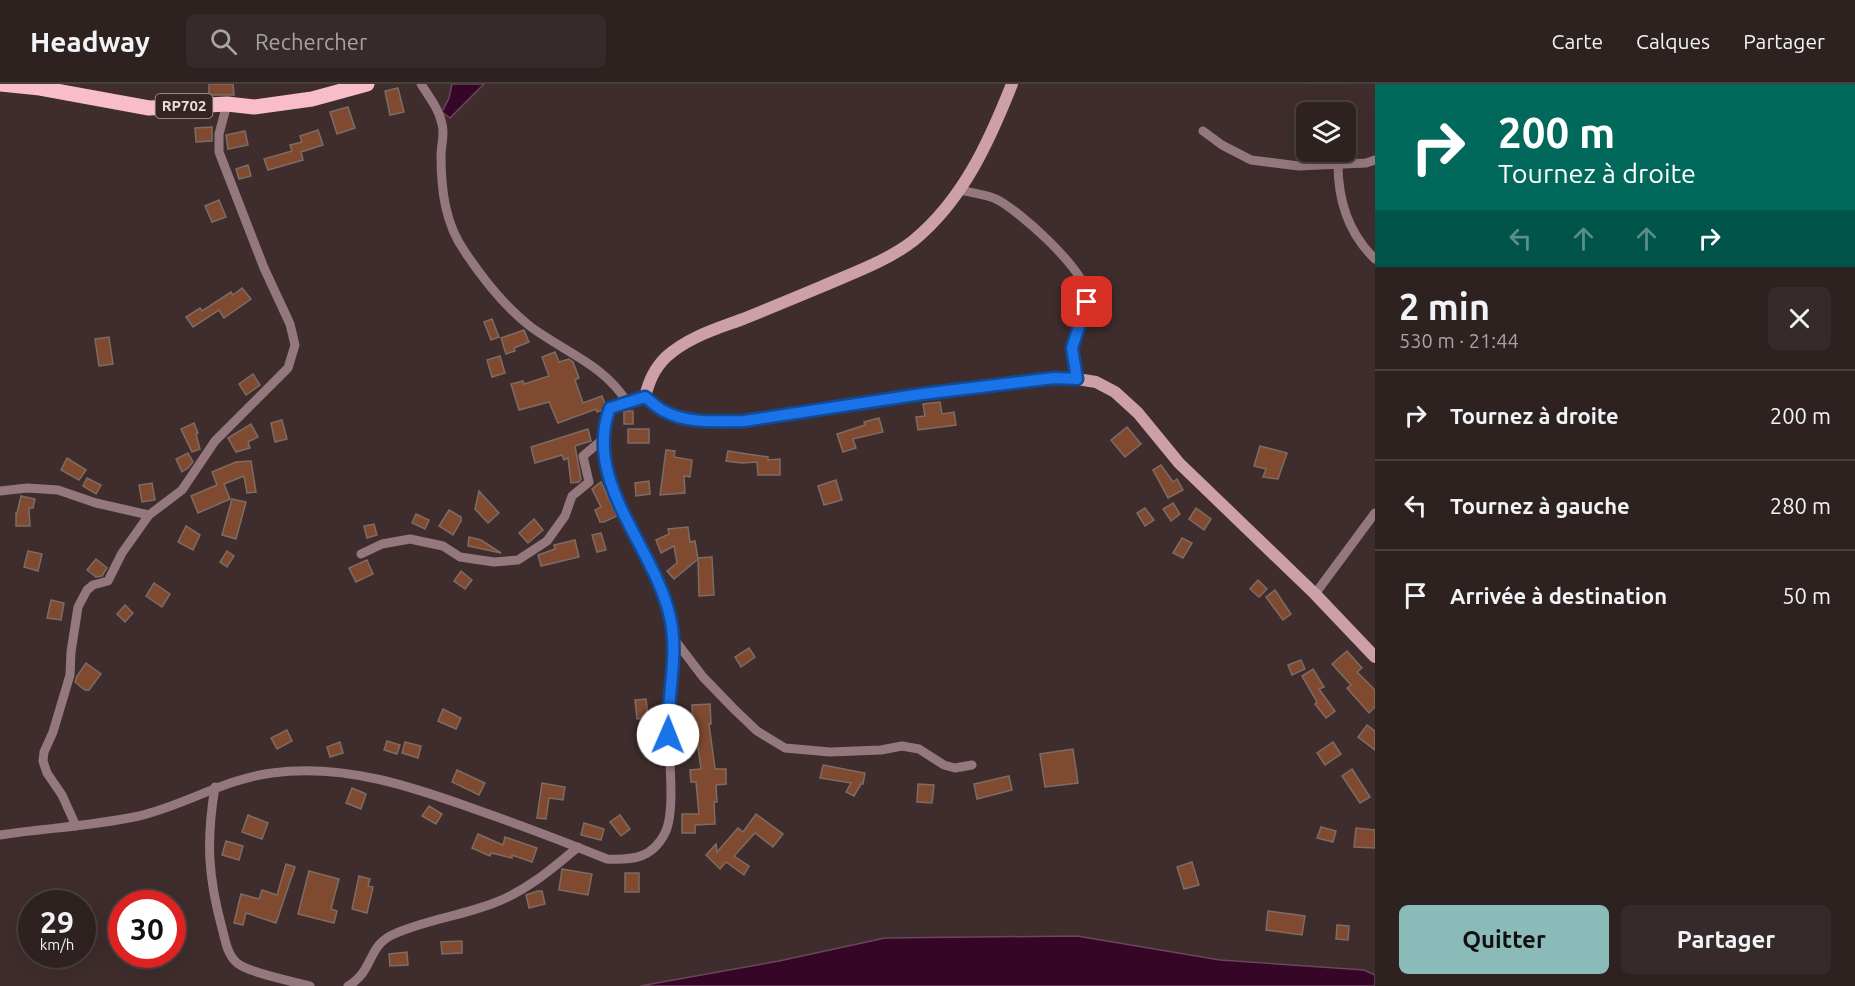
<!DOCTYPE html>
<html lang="fr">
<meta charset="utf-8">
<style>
body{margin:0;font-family:Ubuntu,sans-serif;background:#362a2a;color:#f1f3f6;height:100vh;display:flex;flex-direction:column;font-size:22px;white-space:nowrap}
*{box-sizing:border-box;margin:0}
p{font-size:20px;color:#a7a4a5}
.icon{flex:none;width:33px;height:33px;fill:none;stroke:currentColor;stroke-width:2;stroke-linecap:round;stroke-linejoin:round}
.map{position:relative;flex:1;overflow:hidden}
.panel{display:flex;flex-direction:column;background:#2e2221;width:480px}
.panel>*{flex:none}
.top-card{background:#00695c;color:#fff;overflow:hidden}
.fabs{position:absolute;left:1296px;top:18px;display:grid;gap:12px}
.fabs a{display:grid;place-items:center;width:60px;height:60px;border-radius:9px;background:#2e2221;box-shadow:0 6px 24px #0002,0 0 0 2px #493f3f;font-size:30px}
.speed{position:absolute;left:18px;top:806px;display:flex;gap:12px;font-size:30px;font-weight:700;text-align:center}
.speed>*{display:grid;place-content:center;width:78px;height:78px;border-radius:50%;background:#2e2221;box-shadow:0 6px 24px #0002,0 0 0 2px #493f3f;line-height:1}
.speed small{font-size:15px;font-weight:400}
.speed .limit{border:9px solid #d22;background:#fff;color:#111}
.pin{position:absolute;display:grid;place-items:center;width:51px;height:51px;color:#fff;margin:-26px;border-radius:12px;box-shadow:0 3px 9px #0006}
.me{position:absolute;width:66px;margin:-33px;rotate:1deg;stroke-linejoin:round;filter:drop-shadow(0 0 4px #0008)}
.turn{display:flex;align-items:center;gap:21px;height:126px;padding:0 24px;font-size:27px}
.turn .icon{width:78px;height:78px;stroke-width:2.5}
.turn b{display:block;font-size:42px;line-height:51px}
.lanes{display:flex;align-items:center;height:57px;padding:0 24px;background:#0003;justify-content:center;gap:30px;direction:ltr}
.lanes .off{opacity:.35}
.round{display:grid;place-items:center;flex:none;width:63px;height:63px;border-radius:9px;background:#362a2a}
.headline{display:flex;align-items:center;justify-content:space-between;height:102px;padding:0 24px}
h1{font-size:36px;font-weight:600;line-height:45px}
.action{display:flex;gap:12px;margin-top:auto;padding:12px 24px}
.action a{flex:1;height:69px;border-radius:9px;background:#8bbbb9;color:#111;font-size:24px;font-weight:600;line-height:69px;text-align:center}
.action a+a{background:#362a2a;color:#f1f3f6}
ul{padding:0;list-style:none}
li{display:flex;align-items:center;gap:18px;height:90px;padding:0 24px;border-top:2px solid #493f3f}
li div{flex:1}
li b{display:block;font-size:22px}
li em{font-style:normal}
header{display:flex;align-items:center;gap:36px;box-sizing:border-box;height:84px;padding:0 30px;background:#2e2221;border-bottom:2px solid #493f3f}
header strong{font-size:28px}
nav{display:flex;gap:33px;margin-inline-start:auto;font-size:21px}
.search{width:420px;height:54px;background:#362a2a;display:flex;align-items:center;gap:15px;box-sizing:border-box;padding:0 21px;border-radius:9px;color:#a7a4a5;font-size:22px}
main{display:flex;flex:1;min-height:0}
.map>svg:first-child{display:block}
</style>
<header>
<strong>Headway</strong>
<div class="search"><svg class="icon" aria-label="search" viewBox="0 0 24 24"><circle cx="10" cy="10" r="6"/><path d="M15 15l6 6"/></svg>Rechercher</div>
<nav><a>Carte</a><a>Calques</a><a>Partager</a></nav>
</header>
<main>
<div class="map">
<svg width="1375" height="902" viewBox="0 0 1375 902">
<rect width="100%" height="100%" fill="#3e2d2c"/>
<!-- water -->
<g fill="#350625" stroke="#6b465c" stroke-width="1.5">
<path d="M452,0H484L450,34L442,28L449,14Z"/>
<path d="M1077,852L1220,876L1364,886L1375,891V902H640L779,877L885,854Z"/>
</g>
<!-- building -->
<g fill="#804a30" stroke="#7d6c64" stroke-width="1.5">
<path d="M209,0H233L234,11H209Z"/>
<path d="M398,4L404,28L390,31L385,7Z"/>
<path d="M348,23L355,44L337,50L330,28Z"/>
<path d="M212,43V57L196,58L195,44Z"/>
<path d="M318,46L323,61L301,68L303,76L268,86L264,75L292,67L290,61L302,58L300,52Z"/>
<path d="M245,47L248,61L228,65L226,51Z"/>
<path d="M248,81L251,92L239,95L236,85Z"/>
<path d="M219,116L226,133L212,138L205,122Z"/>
<path d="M242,204L251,215L224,234L219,226L193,243L186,233L200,224L202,227L231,208L233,211Z"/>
<path d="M492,235L499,253L491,256L484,238Z"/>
<path d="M524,246L529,258L514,264L515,267L506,270L501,254Z"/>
<path d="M109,253L113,280L99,282L95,255Z"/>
<path d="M555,268L559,278L569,275L573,278L579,294L575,296L583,319L602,312L605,320L603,326L597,328L596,325L558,339L549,318L519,326L511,300L523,297L524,300L549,292L542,273Z"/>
<path d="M500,272L505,289L492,293L487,276Z"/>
<path d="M253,290L260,301L246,311L239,300Z"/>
<path d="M940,318L942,330L954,328L956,341L918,346L916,333L925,332L923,320Z"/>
<rect x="624" y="327" width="9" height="13"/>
<path d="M879,334L883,348L853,355L856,364L843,368L837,350L865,341L864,338Z"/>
<path d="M282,336L287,355L275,358L271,339Z"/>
<path d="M194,339L198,349L196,350L200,365L192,368L181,345Z"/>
<path d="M251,340L258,353L248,358L250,364L236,368L228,354Z"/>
<path d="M1127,343L1141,360L1125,373L1111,356Z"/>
<path d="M588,345L591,357L575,362L581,395L579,398L571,399L568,374L564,376L562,371L535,379L531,363Z"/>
<rect x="628" y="345" width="21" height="14"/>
<path d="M1260,362L1287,369L1278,395L1263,393L1266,385L1254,382Z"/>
<path d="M666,366L675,367L674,373L692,376L690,393L684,392L685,409L660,411Z"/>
<path d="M728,367L768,373V376L780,375V391H758L757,378L742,379L726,377Z"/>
<path d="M188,369L193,378L188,384L182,388L176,375Z"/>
<path d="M67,374L86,386L79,396L61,386Z"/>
<path d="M251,377L256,408L247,409L244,392L224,400L230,415L198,429L191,412L217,401L212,388L236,378Z"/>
<path d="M1161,381L1173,398L1177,395L1183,406L1168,414L1153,386Z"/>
<path d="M87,394L101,401L96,410L83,402Z"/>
<path d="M836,396L842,416L824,421L818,402Z"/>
<path d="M649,397L650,410L636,412L635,399Z"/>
<path d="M601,398L617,432L604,438H600L595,426L601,423L592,405Z"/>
<path d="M152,399L155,416L142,418L139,401Z"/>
<path d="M479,407L499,429L488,439L475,425Z"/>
<path d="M21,412L35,415L33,424H29L30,442H16V429H17Z"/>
<path d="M232,415L246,418L236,455L222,451Z"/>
<path d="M1173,419L1180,430L1171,437L1163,425Z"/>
<path d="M1145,424L1154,436L1145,442L1137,429Z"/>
<path d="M1196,424L1211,435L1204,446L1189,435Z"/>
<path d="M449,426L461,433V437L453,451L439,442Z"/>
<path d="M416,430L429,436L425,445L412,439Z"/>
<path d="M534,435L543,446L528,459L519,449Z"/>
<path d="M374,440L377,451L367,454L364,442Z"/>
<path d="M186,442L200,451L193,466L178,458Z"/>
<path d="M688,443L690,458L695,457L698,475L674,495L667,487L677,479L674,462L661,469L656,456L669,450L668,445Z"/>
<path d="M601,449L606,466L597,468L592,451Z"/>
<path d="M469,453L481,456L501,469L468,462Z"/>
<path d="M1182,454L1192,459L1183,474L1173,469Z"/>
<path d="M575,456L579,473L541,482L538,471L555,465L554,461Z"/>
<path d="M28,467L42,470L38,487L24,483Z"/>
<path d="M227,467L234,472L227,483L220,478Z"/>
<path d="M712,473L714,511L699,512L698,474Z"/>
<path d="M96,475L107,484L102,492L96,493L87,486Z"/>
<path d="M367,476L373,490L356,498L349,484Z"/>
<path d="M461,487L472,496L465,505L454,497Z"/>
<path d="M1258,496L1267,505L1259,513L1250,505Z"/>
<path d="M154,499L170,510L162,523L146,512Z"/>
<path d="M1275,506L1291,530L1283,536L1266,513Z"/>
<path d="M51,516L64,519L61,536L47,534Z"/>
<path d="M125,521L133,529L125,538L117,530Z"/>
<path d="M749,564L755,573L741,583L735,573Z"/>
<path d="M1347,567L1362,584L1357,588L1375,606V623L1369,629L1347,604L1351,601L1332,580Z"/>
<path d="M1301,576L1305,585L1292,591L1288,581Z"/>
<path d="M86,579L101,590L89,606H85L75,598L77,592Z"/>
<path d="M1313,585L1324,603L1319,605L1335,627L1326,634L1315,620L1317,618L1302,592Z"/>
<path d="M646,615L648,634L637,635L635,616Z"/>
<path d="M710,620L711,640H709L715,685H726V700L716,701L717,718H714L715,740L695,741V749H682V730H699L696,698H691L690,686L701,685L695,641H693L692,621Z"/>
<path d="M443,625L461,634L456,645L438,637Z"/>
<path d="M1367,641L1375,647V666L1358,653Z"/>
<path d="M287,646L292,657L277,665L271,654Z"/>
<path d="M387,657L400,661L397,670L384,666Z"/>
<path d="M340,658L343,669L330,673L327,663Z"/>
<path d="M405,658L421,662L418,674L402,669Z"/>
<path d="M1333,658L1341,670L1325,681L1317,669Z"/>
<path d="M1073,665L1078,699L1045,703L1040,670Z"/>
<path d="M823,681L865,689L863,700H861L854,712L846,708L851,699L820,694Z"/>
<path d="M1352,685L1370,713L1360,719L1342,692Z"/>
<path d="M457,686L485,699L479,711L452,698Z"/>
<path d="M1009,692L1012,706L977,715L974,700Z"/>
<path d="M542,699L565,703L563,716L549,714L546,735L537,734Z"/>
<path d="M918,700L934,701L932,719L917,718Z"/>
<path d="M352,704L366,710L361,725L346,719Z"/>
<path d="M429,722L442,730L436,740L422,732Z"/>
<path d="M756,730L783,750L773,763L755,749L734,772L749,782L744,791L726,778L720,785L706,771L716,760L717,768L738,744L743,748Z"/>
<path d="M248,731L268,739L262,755L242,748Z"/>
<path d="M620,731L630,745L621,752L610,738Z"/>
<path d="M584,739L604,745L601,756L581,751Z"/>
<path d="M1321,743L1336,747L1333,758L1317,754Z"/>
<path d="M1356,744L1375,746V764L1354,763Z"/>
<path d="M478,750L503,761L505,753L537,764L532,778L512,771V774L491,769L490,772L472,764Z"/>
<path d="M226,757L243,762L239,776L222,771Z"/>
<path d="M1192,778L1199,801L1184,805L1177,783Z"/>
<path d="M286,780L295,783L276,839L246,829L243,841L234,839L241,810L259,815L262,806L277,811Z"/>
<path d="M562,785L592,790L588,811L559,806Z"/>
<path d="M309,787L339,795L331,825L337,827L334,839L298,830Z"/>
<rect x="625" y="789" width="14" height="19"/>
<path d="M359,792L370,795L368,802L373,803L367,829L352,825Z"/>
<path d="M538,807H542L545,820L529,824L526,811Z"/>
<path d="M1268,827L1305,832L1302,851L1266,846Z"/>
<path d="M1337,841L1349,842L1348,856L1336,855Z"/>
<path d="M462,857V869L442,870L441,858Z"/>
<path d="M407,868L408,881L390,882L389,870Z"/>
</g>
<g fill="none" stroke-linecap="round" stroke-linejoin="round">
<!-- minor -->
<g stroke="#95787e" stroke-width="9">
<path d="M421,0C429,13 439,25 442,40C445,51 441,61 441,72C441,105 445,140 465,168C483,195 505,223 531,243C565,268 604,281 627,318"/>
<path d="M1203,47L1222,61L1251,76L1299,82L1366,79L1375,76"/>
<path d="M1338,80C1338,117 1348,149 1375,175"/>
<path d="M960,106C972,109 985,110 996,115C1020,127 1082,183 1087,210C1091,229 1074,245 1073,263C1072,273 1076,285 1077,295"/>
<path d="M0,407L27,404L58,406L96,419L149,431"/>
<path d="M361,470L382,460L410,455L443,462L460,473L494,478L518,476L547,457L565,432L572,412L589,398L583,372L602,356"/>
<path d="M1315,510L1375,429"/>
<path d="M674,555L703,593L734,625L757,647L785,664L830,668L881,666L902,662L919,665L944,681L955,684L972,681"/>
<path d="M215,703C206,756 208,793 222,844C225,855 227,870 236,878C245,888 295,898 310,902"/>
<path d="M76,742L62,711L47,689L43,677L44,668L53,648L70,591L71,568L78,523L87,506L93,501L108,497L122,469L149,431L182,406L215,357L288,284L295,261L290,240L264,184L219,68V50L227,20"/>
<path d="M0,751C46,744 93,742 139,732C186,721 224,695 272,689C344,679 414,703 480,727C523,742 565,758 607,775C632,776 652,775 665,749C677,725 667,661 668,632C668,598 678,565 670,532C654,464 582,396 610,324L645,313"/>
<path d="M348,902C374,887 367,863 392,851C424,836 461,832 494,819C526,807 552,785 578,763"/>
</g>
<!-- secondary -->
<path stroke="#cd9fa8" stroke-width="12" d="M1012,0C989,58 963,116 913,157C887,177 853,189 823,202C797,213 770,224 743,235C716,245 688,253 666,273C654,285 649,297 645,313C651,317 657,324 664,327C686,340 719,337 744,337L922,310L1054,295H1077L1096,298L1115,308L1138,329L1179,379L1315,510L1375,573"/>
<!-- primary -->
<path stroke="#f8bdc9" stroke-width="15" d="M0,0L40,4L149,24L227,20L254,23L312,15L367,0"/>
</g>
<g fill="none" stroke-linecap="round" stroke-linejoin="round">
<!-- route casing -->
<g stroke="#114b97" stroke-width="15">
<path id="route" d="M668,651C667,612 679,571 670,533C655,464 582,397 610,324L645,313C651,317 657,324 664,327C686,340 719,337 744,337L922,310L1054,294L1077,295L1072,264L1087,218"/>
</g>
<!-- route -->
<use href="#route" stroke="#1a73e8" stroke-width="10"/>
</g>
<g text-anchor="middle" stroke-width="6" stroke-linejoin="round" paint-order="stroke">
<!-- shield labels -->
<rect fill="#342422" stroke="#b2a6a4" stroke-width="1.5" x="155.5" y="10" width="57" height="24" rx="4.5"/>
<g font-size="15" font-weight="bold" fill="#e8dddb">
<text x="184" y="27">RP702</text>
</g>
</g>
</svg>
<div class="fabs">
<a><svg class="icon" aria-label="layers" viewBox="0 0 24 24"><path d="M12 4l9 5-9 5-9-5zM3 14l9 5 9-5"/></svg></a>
</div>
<div class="speed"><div>29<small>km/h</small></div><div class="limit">30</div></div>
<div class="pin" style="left:1087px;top:218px;background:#d93025"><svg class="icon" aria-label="arrive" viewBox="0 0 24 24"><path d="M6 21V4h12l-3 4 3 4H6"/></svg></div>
<svg class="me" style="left:668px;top:651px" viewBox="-20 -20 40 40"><circle r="19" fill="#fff"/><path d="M0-13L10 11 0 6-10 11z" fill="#1a73e8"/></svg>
</div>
<section class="panel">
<div class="top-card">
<div class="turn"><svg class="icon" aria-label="right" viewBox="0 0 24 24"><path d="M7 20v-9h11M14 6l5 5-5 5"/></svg><div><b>200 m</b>Tournez à droite</div></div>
<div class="lanes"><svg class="icon off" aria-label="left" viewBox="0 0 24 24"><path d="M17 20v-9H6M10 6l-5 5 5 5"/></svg><svg class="icon off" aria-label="ahead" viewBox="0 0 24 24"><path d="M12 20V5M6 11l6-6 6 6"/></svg><svg class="icon off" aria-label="ahead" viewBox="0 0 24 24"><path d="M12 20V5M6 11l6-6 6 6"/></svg><svg class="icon" aria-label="right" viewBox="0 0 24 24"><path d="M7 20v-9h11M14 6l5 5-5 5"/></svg></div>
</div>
<div class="headline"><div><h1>2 min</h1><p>530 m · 21:44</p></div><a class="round"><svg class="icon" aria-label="close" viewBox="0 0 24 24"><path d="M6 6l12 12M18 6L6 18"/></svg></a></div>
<ul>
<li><svg class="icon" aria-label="right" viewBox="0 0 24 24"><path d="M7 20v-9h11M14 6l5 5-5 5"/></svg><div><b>Tournez à droite</b></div><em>200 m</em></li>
<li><svg class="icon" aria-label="left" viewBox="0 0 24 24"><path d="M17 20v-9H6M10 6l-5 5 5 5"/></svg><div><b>Tournez à gauche</b></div><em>280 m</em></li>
<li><svg class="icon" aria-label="arrive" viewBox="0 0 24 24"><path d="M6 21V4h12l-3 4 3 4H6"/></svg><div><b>Arrivée à destination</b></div><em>50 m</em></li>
</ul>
<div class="action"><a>Quitter</a><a>Partager</a></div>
</section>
</main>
